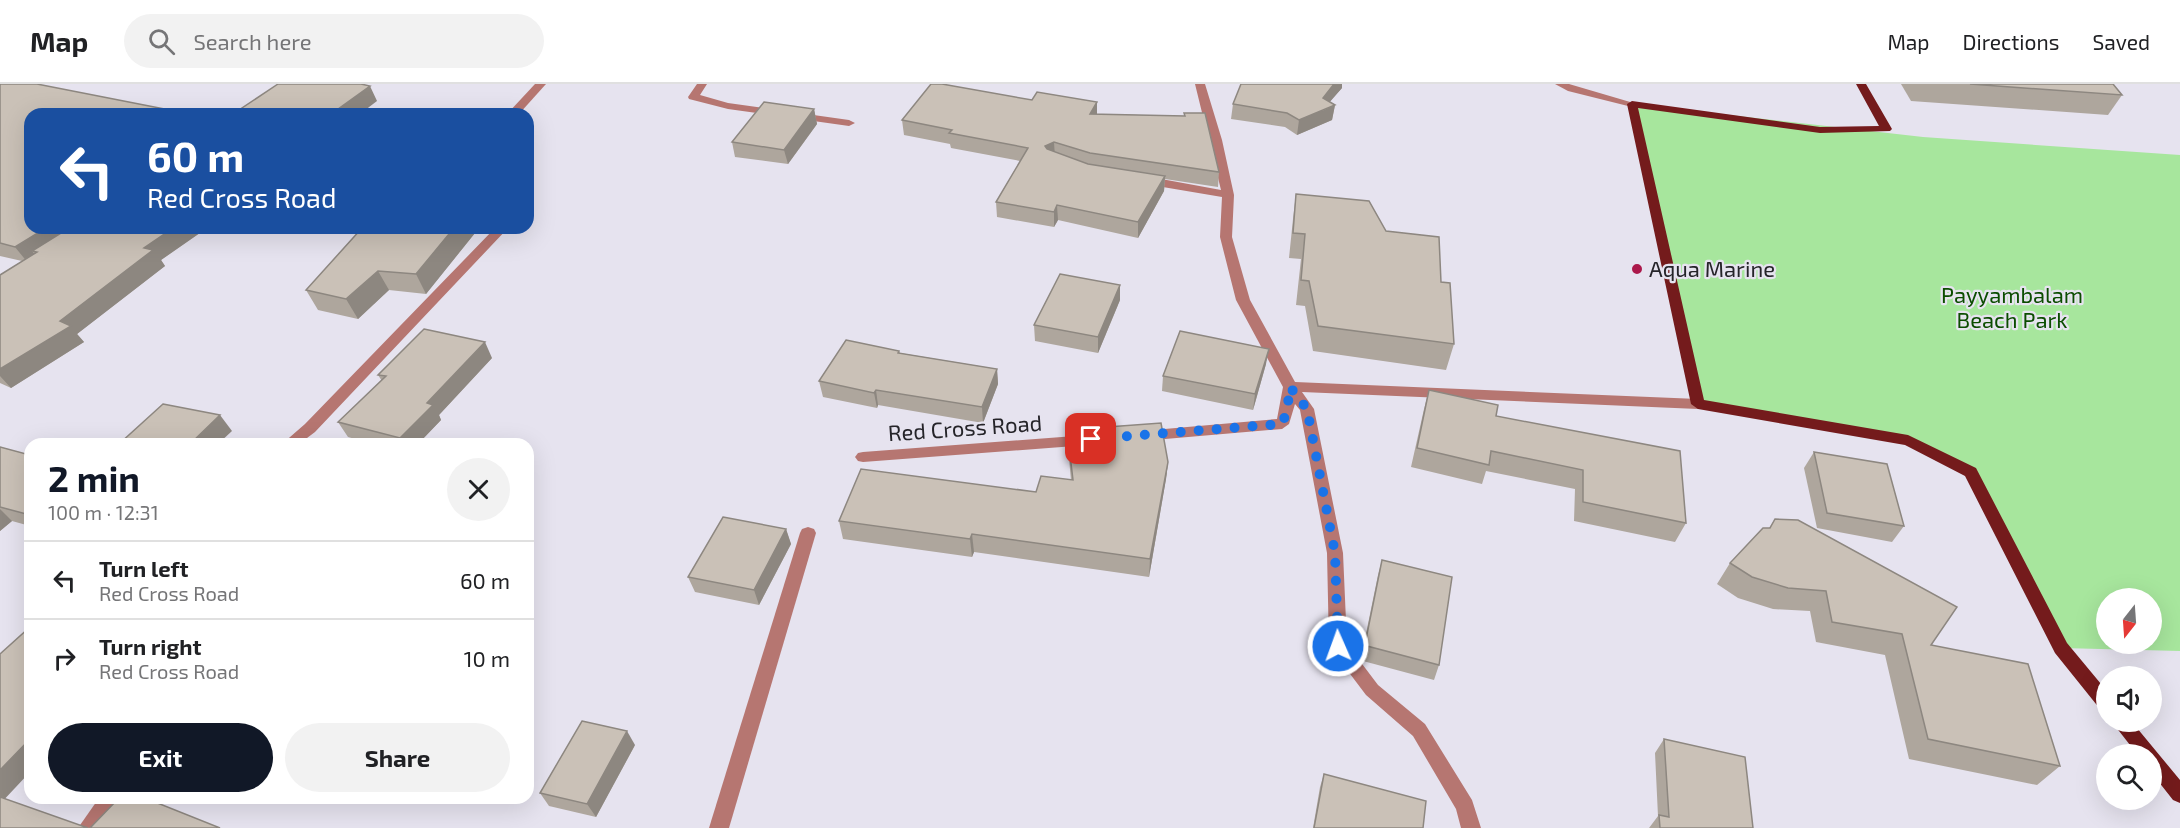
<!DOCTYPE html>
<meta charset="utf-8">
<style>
body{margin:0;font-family:"Exo 2",sans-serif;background:#f2f2f2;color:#202124;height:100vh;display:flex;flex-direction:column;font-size:22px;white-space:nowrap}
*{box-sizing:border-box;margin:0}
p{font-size:20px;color:#757577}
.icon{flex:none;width:33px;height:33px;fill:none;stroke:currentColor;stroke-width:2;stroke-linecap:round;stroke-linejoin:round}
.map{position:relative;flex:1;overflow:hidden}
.drawer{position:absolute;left:24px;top:354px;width:510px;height:366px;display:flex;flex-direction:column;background:#fff;border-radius:18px;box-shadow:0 6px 24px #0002}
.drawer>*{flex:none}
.hud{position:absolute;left:24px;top:24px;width:510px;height:126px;border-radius:18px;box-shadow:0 6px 24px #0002;background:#1a4fa0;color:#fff;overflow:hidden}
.needle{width:39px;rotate:197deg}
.fabs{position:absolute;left:2096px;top:504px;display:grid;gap:12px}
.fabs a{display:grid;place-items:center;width:66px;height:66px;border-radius:50%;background:#fff;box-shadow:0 6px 24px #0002;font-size:30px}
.pin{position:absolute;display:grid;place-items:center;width:51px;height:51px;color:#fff;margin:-26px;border-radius:12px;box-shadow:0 3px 9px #0006}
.me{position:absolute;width:66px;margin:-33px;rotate:358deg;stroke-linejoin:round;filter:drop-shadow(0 0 4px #0008)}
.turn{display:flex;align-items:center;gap:21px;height:126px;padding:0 24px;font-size:27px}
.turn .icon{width:78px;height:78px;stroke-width:2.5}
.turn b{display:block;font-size:42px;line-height:51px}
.round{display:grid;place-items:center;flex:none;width:63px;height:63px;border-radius:32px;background:#f2f2f2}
.overview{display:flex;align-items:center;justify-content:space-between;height:102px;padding:0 24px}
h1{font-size:36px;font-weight:700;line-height:45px;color:#111827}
.cta{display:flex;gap:12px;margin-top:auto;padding:12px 24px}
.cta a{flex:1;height:69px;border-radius:36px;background:#111827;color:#fff;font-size:24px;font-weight:700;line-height:69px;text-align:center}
.cta a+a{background:#f2f2f2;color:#202124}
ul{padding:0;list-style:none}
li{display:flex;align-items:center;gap:18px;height:78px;padding:0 24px;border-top:2px solid #e0e0e0}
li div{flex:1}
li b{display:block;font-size:22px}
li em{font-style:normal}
header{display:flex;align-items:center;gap:36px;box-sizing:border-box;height:84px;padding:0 30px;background:#fff;border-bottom:2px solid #e0e0e0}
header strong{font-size:28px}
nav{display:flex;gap:33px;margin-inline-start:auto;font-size:21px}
.search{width:420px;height:54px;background:#f2f2f2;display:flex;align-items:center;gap:15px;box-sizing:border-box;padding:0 21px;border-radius:33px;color:#757577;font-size:22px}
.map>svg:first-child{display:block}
</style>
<header>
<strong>Map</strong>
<div class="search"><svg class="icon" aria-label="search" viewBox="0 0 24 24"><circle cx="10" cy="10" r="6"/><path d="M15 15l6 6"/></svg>Search here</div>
<nav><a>Map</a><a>Directions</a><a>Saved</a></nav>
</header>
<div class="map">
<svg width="2180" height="744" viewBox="0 0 2180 744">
<rect width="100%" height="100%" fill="#e6e3ef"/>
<!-- green -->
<path fill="#a7e69d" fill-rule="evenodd" d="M1632,20L1923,53L2180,71V567L2061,564L1971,388L1908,356L1698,320ZM2106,514H2151V560H2106Z"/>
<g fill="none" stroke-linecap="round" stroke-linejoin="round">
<!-- minor -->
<g fill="#b67671" fill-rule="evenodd">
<path d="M535,0H546L519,30H507Z"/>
<path d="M697,0H707L700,11L728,19L849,36L855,39L849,42L728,25L689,15L688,13Z"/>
<path d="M1195,0H1205L1222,56L1234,111L1232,153L1250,216L1295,298L1698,315L1705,320L1698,325L1302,308L1314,325L1343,469L1347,560L1378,601L1425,640L1472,716L1481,744H1461L1456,725L1413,652L1366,611L1329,562L1327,469L1300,326L1295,320L1289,340L1282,345L1142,357L1135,352L1142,347L1277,335L1283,303L1236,216L1220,153L1222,113L1145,100L1139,96L1145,92L1221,106Z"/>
<path d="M1555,0H1569L1637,20L1632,23L1568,7Z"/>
<path d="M495,144H508L315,348L299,360H282L305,340Z"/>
<path d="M1088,351L1095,356L1088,361L863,378L858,377L855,373L858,369L863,368Z"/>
<path d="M808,443L814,445L816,449L729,744H709L800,449L802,445Z"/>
<path d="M99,714H119L100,744H78Z"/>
</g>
<!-- major -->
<g fill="#741b1c" fill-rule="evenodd">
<path d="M1856,0H1866L1892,45L1890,47L1820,49L1638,24L1704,316L1908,351L1976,384L2067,559L2106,606V627L2100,625L2055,569L1965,392L1905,361L1698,325L1691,320L1627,20L1632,17L1820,43L1879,42Z"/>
<path d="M2112,638H2132L2180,696V719L2173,716L2151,688V670H2137Z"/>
</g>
</g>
<!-- wall -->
<g fill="#aea69d">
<path d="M0,0L30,144H207L161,176L165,182L77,250L84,258L11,304L0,299V191L22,177L0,172Z"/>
<path d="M1901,0H2113L2122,11L2108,31L1911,17Z"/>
<path d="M1342,4L1329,18L1335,21L1332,36L1297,51L1285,43L1231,35L1233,20Z"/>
<path d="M1032,16L1097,18V30L1184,32V29L1219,88L1218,103L1165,95L1164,107L1138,154L1058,136L1054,143L997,133L996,118L1020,77L951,64L950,60L904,51L902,36Z"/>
<path d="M814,25L817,40L788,80L735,73L732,58Z"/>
<path d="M1296,110L1386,147L1441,198L1454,260L1446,286L1313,267L1305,222L1296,221L1301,175L1289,174L1293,135Z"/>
<path d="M362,144H479L426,210L389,206L358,235L318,226L306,206Z"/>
<path d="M1120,216L1098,269L1035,257L1034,241Z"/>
<path d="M899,267L900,269L997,285L998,300L983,339L878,321L877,324L823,313L819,297Z"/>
<path d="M492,274L439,331L441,336L418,360H373L348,353L338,338L382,297L378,291Z"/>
<path d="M1266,280L1253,326L1162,307L1163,292Z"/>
<path d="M1429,306L1496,332L1686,439L1675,458L1574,437L1575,405L1486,387L1482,400L1411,383L1424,325Z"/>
<path d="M1067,346L1168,378L1166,395L1149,493L974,468L972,473L843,455L839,437L1036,408L1071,396L1068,364Z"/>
<path d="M0,363L30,371V442L12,437L0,447Z"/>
<path d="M1814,368L1904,442L1892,458L1817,444L1804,384Z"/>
<path d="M1775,435L1931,561L2060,682L2037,701L1909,675L1885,571L1816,558L1810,527L1773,525L1738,514L1717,500L1730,479L1769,444Z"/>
<path d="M786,445L791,460L759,521L695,508L688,493Z"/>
<path d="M1382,476L1439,581L1434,596L1363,577L1361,574L1378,491Z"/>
<path d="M1664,655L1753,744H1649L1658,732L1655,669Z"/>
<path d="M635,661L596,733L549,722L540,709Z"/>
<path d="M1324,690L1423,744H1313L1320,703Z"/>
</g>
<!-- shaded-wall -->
<g fill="#8d8780">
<path d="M1334,0H1342V4L1322,27L1335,21L1332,36L1297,51L1299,36L1323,14Z"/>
<path d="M370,2L377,17L360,30H331Z"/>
<path d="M1097,18V33L1090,30Z"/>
<path d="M814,25L817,40L788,80L784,66Z"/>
<path d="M1054,58L1055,73L1046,77L1045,62Z"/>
<path d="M1165,92L1164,107L1138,154V138Z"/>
<path d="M1057,121L1058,136L1054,143V128Z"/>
<path d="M46,144H85L32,167L37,173L28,179L15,163Z"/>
<path d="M173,144H207L161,176L165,182L77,250L84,258L11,304L0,292V285L60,237L144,164Z"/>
<path d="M454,144H479L426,210L416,190Z"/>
<path d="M378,187L389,206L358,235L346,215Z"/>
<path d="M1120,201V216L1098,269V253Z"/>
<path d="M485,258L492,274L439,331L441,336L418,360H403L400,354L427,319Z"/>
<path d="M1269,265L1266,280L1253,326L1255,310Z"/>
<path d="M997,285L998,300L983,339L982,323Z"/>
<path d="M876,306L878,321L877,324L874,309Z"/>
<path d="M220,331L232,347L218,360H190Z"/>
<path d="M1168,378L1166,395L1149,493L1150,475Z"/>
<path d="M0,425L12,437L0,447Z"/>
<path d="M786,445L791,460L759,521L754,506Z"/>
<path d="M972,450L974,468L972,473L970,455Z"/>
<path d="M627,647L635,661L596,733L587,720Z"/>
<path d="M30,655V688L0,720V686Z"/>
</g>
<!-- building -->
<g fill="#cac1b7" stroke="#8d8780" stroke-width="1.5">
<path d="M0,0H37L190,30H30V144H46L15,163L0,159Z"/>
<path d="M278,0H361L370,2L331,30H233Z"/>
<path d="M931,0H942L1032,16L1037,8L1097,18L1090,30L1185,32L1184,29H1205L1219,88L1090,69L1054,58L1045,62L1047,65L1088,80L1165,92L1138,138L1057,121L1054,128L996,118L1028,64L949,49L952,46L902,36Z"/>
<path d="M1241,0H1334L1323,14L1335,21L1299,36L1287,29L1233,20Z"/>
<path d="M1970,0H2113L2122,11Z"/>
<path d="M764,18L814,25L784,66L732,58Z"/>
<path d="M1296,110L1369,117L1386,147L1439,153L1441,198L1450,199L1454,260L1318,242L1309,197L1301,196L1305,150L1293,149Z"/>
<path d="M69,144H173L144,164L153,166L60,237L71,242L0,285V191L37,168L32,167Z"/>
<path d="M362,144H454L416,190L378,187L346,215L306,206Z"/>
<path d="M1060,190L1120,201L1098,253L1034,241Z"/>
<path d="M424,245L485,258L427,319L433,321L400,354L338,338L386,292L378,291Z"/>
<path d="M1180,247L1269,265L1255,310L1163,292Z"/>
<path d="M846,256L899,267L898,269L997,285L982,323L876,306L874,309L819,297Z"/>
<path d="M1429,306L1498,321L1496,332L1680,367L1686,439L1583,418V386L1491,367L1489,381L1417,364Z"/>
<path d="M163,320L220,331L190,360H119Z"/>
<path d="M1161,339L1168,378L1150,475L972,450L970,455L839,437L861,385L1036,408L1041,392L1073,396L1067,346Z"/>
<path d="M0,363L30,371V431L0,423Z"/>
<path d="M1814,368L1887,380L1904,442L1827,429Z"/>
<path d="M723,433L786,445L754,506L688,493Z"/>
<path d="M1775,435L1798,436L1957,523L1931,561L2028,580L2060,682L1928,655L1902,550L1832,538L1826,507L1788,504L1752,493L1730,479L1763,444H1770Z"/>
<path d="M1382,476L1452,493L1439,581L1367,562L1365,560Z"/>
<path d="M30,543V655L0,686V570Z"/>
<path d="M582,637L627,647L587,720L540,709Z"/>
<path d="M1664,655L1745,673L1753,744H1660L1659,731L1669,733Z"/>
<path d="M1324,690L1426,717L1423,744H1314Z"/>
<path d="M0,713L88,744H0Z"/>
<path d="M119,714H145L220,744H90Z"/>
</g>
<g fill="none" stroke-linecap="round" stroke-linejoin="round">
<!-- route -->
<path stroke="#1a73e8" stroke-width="10" stroke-dasharray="0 18" d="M1091,355L1282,340L1287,327L1290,303L1307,325L1335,469L1338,562"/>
</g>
<!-- markers -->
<circle fill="#ab184b" stroke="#e6e3ef" stroke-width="2" cx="1637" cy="185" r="6"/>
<g text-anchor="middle" stroke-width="4.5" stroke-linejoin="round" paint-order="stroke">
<!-- poi labels -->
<g font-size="22" fill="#252429" stroke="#e6e3ef" text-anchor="start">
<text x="1649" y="193">Aqua Marine</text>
</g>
<!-- park labels -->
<g font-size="22" fill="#0b4d00" stroke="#e6e3ef">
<text x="2012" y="219">Payyambalam<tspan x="2012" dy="25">Beach Park</tspan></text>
</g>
<!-- street labels -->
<g font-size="22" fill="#252429" stroke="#e6e3ef">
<text transform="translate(965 344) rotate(-4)" y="8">Red Cross Road</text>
</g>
</g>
</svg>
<div class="fabs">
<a><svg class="needle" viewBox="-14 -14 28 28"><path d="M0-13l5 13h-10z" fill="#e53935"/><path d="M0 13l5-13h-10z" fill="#757577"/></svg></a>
<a><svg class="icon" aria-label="sound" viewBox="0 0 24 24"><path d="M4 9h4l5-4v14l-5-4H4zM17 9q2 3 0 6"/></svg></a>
<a><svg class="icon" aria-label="search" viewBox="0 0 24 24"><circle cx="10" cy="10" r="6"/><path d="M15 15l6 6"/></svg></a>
</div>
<div class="pin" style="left:1091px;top:355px;background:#d93025"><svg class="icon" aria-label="arrive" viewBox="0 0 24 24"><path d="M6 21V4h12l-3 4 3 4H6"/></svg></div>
<svg class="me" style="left:1338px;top:562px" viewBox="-20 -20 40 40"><circle r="17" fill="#1a73e8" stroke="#fff" stroke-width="3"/><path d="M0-11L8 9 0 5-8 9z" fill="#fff"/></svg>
<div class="hud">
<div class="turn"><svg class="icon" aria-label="left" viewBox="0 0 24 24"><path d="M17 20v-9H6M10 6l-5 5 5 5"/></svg><div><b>60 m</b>Red Cross Road</div></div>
</div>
<section class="drawer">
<div class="overview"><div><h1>2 min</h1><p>100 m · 12:31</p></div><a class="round"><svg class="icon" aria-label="close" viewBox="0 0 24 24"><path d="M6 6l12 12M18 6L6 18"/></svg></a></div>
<ul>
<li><svg class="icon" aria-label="left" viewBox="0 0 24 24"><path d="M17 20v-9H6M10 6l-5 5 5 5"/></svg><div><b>Turn left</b><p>Red Cross Road</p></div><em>60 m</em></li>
<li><svg class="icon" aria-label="right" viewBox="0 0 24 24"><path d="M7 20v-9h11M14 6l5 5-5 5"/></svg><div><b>Turn right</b><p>Red Cross Road</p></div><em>10 m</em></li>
</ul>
<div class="cta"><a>Exit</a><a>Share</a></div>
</section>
</div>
